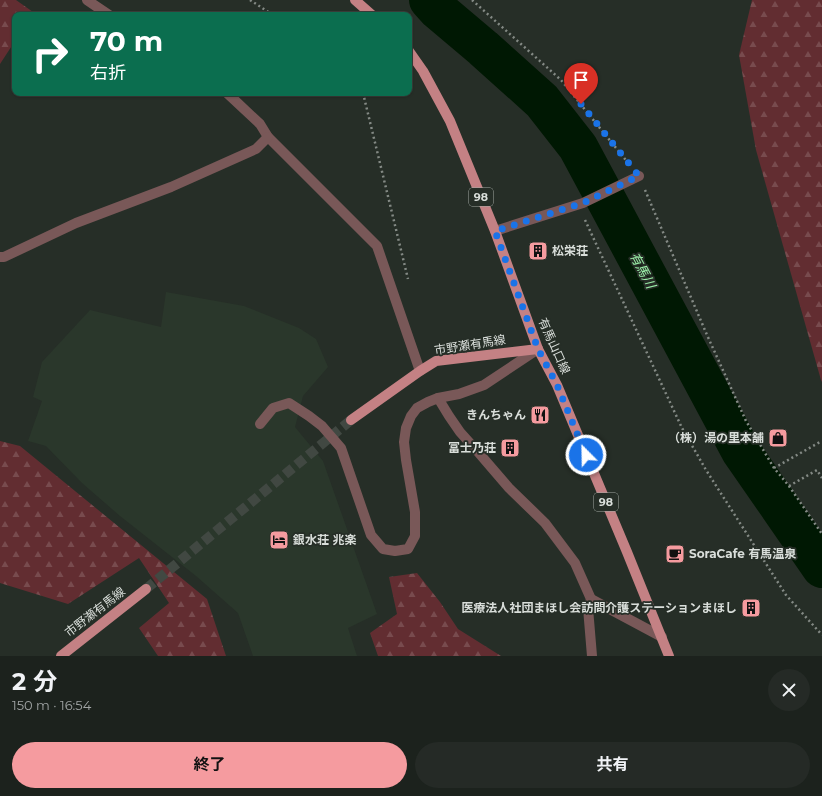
<!DOCTYPE html>
<html lang="ja">
<meta charset="utf-8">
<style>
body{margin:0;font-family:Montserrat,"Noto Sans JP",sans-serif;background:#252a26;color:#f1f3f6;height:100vh;display:flex;flex-direction:column;font-size:15px;white-space:nowrap}
*{box-sizing:border-box;margin:0}
p{font-size:13px;color:#a0a4a4}
.icon{flex:none;width:22px;height:22px;fill:none;stroke:currentColor;stroke-width:2;stroke-linecap:round;stroke-linejoin:round}
.map{position:relative;height:656px;overflow:hidden}
.sheet{display:flex;flex-direction:column;background:#1c221d;flex:1}
.sheet>*{flex:none}
.top-card{position:absolute;left:12px;top:12px;width:400px;height:84px;border-radius:8px;box-shadow:0 1px 3px #0004,0 0 0 1px #3a3f3b;background:#0b6e4f;color:#fff;overflow:hidden}
.pin{position:absolute;display:grid;place-items:center;width:34px;height:34px;color:#fff;margin:-41px -17px;border-radius:50% 50% 50% 0;rotate:-45deg;box-shadow:0 0 4px #0007}
.pin .icon{rotate:45deg}
.me{position:absolute;width:44px;margin:-22px;rotate:337deg;stroke-linejoin:round;filter:drop-shadow(0 0 3px #0008)}
.turn{display:flex;align-items:center;gap:14px;height:84px;padding:0 12px;font-size:18px}
.turn .icon{width:52px;height:52px;stroke-width:2.5}
.turn b{display:block;font-size:28px;line-height:34px}
.round{display:grid;place-items:center;flex:none;width:42px;height:42px;border-radius:21px;background:#252a26}
.headline{display:flex;align-items:center;justify-content:space-between;height:68px;padding:0 12px}
h1{font-size:24px;font-weight:700;line-height:30px}
.action{display:flex;gap:8px;margin-top:auto;padding:8px 12px}
.action a{flex:1;height:46px;border-radius:24px;background:#f59b9f;color:#111;font-size:16px;font-weight:700;line-height:46px;text-align:center}
.action a+a{background:#252a26;color:#f1f3f6}
.map>svg:first-child{display:block}
</style>
<div class="map">
<svg width="822" height="656" viewBox="0 0 822 656">
<defs>
<pattern id="forest-firs" width="22" height="20" patternUnits="userSpaceOnUse"><rect width="22" height="20" fill="#622d31"/><path d="M5 1l3.5 6h-7zM16 11l3.5 6h-7z" fill="#784b4e"/></pattern>
</defs>
<rect width="100%" height="100%" fill="#262e27"/>
<!-- built -->
<path fill="#2a372b" d="M166,292L244,306L299,328L316,339L328,367L303,396L295,427L323,461L377,614L348,628L357,656H253L238,613L196,576L120,516L82,483L46,446L28,441L42,401L33,397L42,362L90,310L161,327Z"/>
<!-- forest -->
<g fill="url(#forest-firs)">
<path d="M0,0H16L33,12L31,15H15V41L0,64Z"/>
<path d="M752,0H822V382L821,380L756,150L739,55Z"/>
<path d="M0,441L20,446L207,599L226,656H158L139,628L169,603L139,558L68,604L0,583Z"/>
<path d="M417,573L440,602L458,629L501,656H378L370,633L397,614L389,577Z"/>
</g>
<g fill="none" stroke-linecap="round" stroke-linejoin="round">
<!-- river -->
<path stroke="#001803" stroke-width="40" d="M429,0L438,10L483,48L542,101L578,147L741,451L822,568"/>
<!-- major-tunnel -->
<path stroke="#414842" stroke-width="10" stroke-dasharray="10 5" stroke-linecap="butt" d="M146,589L351,420"/>
<!-- path -->
<g stroke="#848a85" stroke-width="2.5" stroke-dasharray="2 3" stroke-linecap="butt">
<path d="M250,0L273,15"/>
<path d="M472,0L561,80L629,164"/>
<path d="M363,93L408,279"/>
<path d="M645,190L707,335L746,421L774,468L789,486L822,534"/>
<path d="M585,220L682,428L706,470L786,595L822,635"/>
<path d="M774,468L820,442"/>
<path d="M789,486L817,470L822,478"/>
</g>
<!-- minor -->
<g stroke="#795858" stroke-width="10">
<path d="M87,0L109,15"/>
<path d="M227,93L260,124L268,137L377,246L420,371"/>
<path d="M495,231L583,203L639,176"/>
<path d="M0,257H4L76,223L171,187L256,149L268,137"/>
<path d="M438,398L449,416L460,432L478,452L509,488L545,523L575,563L591,599L588,608L592,656"/>
<path d="M260,424L273,408L289,403L309,416L322,426L341,448L371,535L383,549L395,551L408,549L415,536V512L406,460L404,442L406,428L411,416L417,408L428,402L438,398L459,394L484,385L538,349"/>
<path d="M591,599L662,637"/>
</g>
<!-- major -->
<g stroke="#c48184" stroke-width="10">
<path d="M355,0L372,15"/>
<path d="M409,51L423,71L450,121L495,231L538,349L557,385L627,552L669,656"/>
<path d="M351,420L420,371L436,361L538,349"/>
<path d="M61,656L146,589"/>
</g>
</g>
<g fill="none" stroke-linecap="round" stroke-linejoin="round">
<!-- route -->
<path stroke="#1a73e8" stroke-width="7" stroke-dasharray="0 12.6" d="M581,104L639,176L583,203L495,231L538,349L557,385L586,455"/>
</g>
<!-- icons -->
<defs>
<g id="building-square" transform="scale(1)"><rect x="-9" y="-9" width="18" height="18" rx="4" fill="#f59b9f" stroke="#262e27"/><path d="M-4-6H4V6H1V3H-1V6H-4ZM-2.5-4.3h1.7v1.8h-1.7ZM.8-4.3h1.7v1.8H.8ZM-2.5-1h1.7V.8h-1.7ZM.8-1h1.7V.8H.8Z" fill="#111"/></g>
<g id="restaurant-square" transform="scale(1)"><rect x="-9" y="-9" width="18" height="18" rx="4" fill="#f59b9f" stroke="#262e27"/><path d="M-5-6h1v4h1v-4h1v4h1v-4h1v5L-1.5 .5V6h-2V.5L-5-1ZM5-6V6H3V1.5H1.5Q1.5-4 5-6Z" fill="#111"/></g>
<g id="shop-square" transform="scale(1)"><rect x="-9" y="-9" width="18" height="18" rx="4" fill="#f59b9f" stroke="#262e27"/><path d="M-5-2.5h2.3a2.7 3.5 0 0 1 5.4 0H5L5.5 6h-11ZM-1.5-2.5h3a1.5 2.3 0 0 0-3 0Z" fill="#111"/></g>
<g id="hotel-square" transform="scale(1)"><rect x="-9" y="-9" width="18" height="18" rx="4" fill="#f59b9f" stroke="#262e27"/><path d="M-6-4.5h1.5V1H6V5H4.5V3h-9V5H-6ZM-4 0a1.8 1.8 0 1 1 3.6 0ZM.5 0V-2.5h3Q6-2.5 6 0Z" fill="#111"/></g>
<g id="cafe-square" transform="scale(1)"><rect x="-9" y="-9" width="18" height="18" rx="4" fill="#f59b9f" stroke="#262e27"/><path d="M-5.5-4.5H6V0H3Q3 3.5 0 3.5H-2.5Q-5.5 3.5-5.5 0ZM3-3.2v2h1.7v-2ZM-6 4.5H4V6H-6Z" fill="#111"/></g>
</defs>
<g fill-rule="evenodd">
<use href="#building-square" x="538" y="251"/>
<use href="#restaurant-square" x="540" y="415"/>
<use href="#shop-square" x="778" y="438"/>
<use href="#building-square" x="510" y="448"/>
<use href="#hotel-square" x="279" y="540"/>
<use href="#cafe-square" x="675" y="554"/>
<use href="#building-square" x="751" y="608"/>
</g>
<g text-anchor="middle" stroke-width="3.5" stroke-linejoin="round" paint-order="stroke">
<!-- shield labels -->
<g fill="#262e27" stroke="#a3a9a4" stroke-width="1">
<rect x="469" y="188" width="24" height="18" rx="3"/>
<rect x="594" y="493" width="24" height="18" rx="3"/>
</g>
<g font-size="11" font-weight="bold" fill="#d9deda">
<text x="481" y="201">98</text>
<text x="606" y="506">98</text>
</g>
<!-- poi labels -->
<g font-size="12" font-weight="bold" fill="#d9deda" stroke="#262e27" text-anchor="end">
<text x="552" y="255" text-anchor="start">松栄荘</text>
<text x="526" y="419">きんちゃん</text>
<text x="764" y="442">（株）湯の里本舗</text>
<text x="496" y="452">冨士乃荘</text>
<text x="293" y="544" text-anchor="start">銀水荘 兆楽</text>
<text x="689" y="558" text-anchor="start">SoraCafe 有馬温泉</text>
<text x="737" y="612">医療法人社団まほし会訪問介護ステーションまほし</text>
</g>
<!-- street labels -->
<g font-size="12" fill="#d9deda" stroke="#262e27">
<text transform="translate(470 345) rotate(-9)" y="4">市野瀬有馬線</text>
<text transform="translate(554 346) rotate(66)" y="4">有馬山口線</text>
<text transform="translate(95 612) rotate(-38)" y="4">市野瀬有馬線</text>
</g>
<!-- water labels -->
<g font-size="13" font-style="italic" fill="#9cf1a9" stroke="#262e27">
<text transform="translate(643 270) rotate(62)" y="5">有馬川</text>
</g>
</g>
</svg>
<div class="pin" style="left:581px;top:104px;background:#d93025"><svg class="icon" aria-label="arrive" viewBox="0 0 24 24"><path d="M6 21V4h12l-3 4 3 4H6"/></svg></div>
<svg class="me" style="left:586px;top:455px" viewBox="-20 -20 40 40"><circle r="17" fill="#1a73e8" stroke="#fff" stroke-width="3"/><path d="M0-11L8 9 0 5-8 9z" fill="#fff"/></svg>
<div class="top-card">
<div class="turn"><svg class="icon" aria-label="right" viewBox="0 0 24 24"><path d="M7 20v-9h11M14 6l5 5-5 5"/></svg><div><b>70 m</b>右折</div></div>
</div>
</div>
<section class="sheet">
<div class="headline"><div><h1>2 分</h1><p>150 m · 16:54</p></div><a class="round"><svg class="icon" aria-label="close" viewBox="0 0 24 24"><path d="M6 6l12 12M18 6L6 18"/></svg></a></div>
<div class="action"><a>終了</a><a>共有</a></div>
</section>
